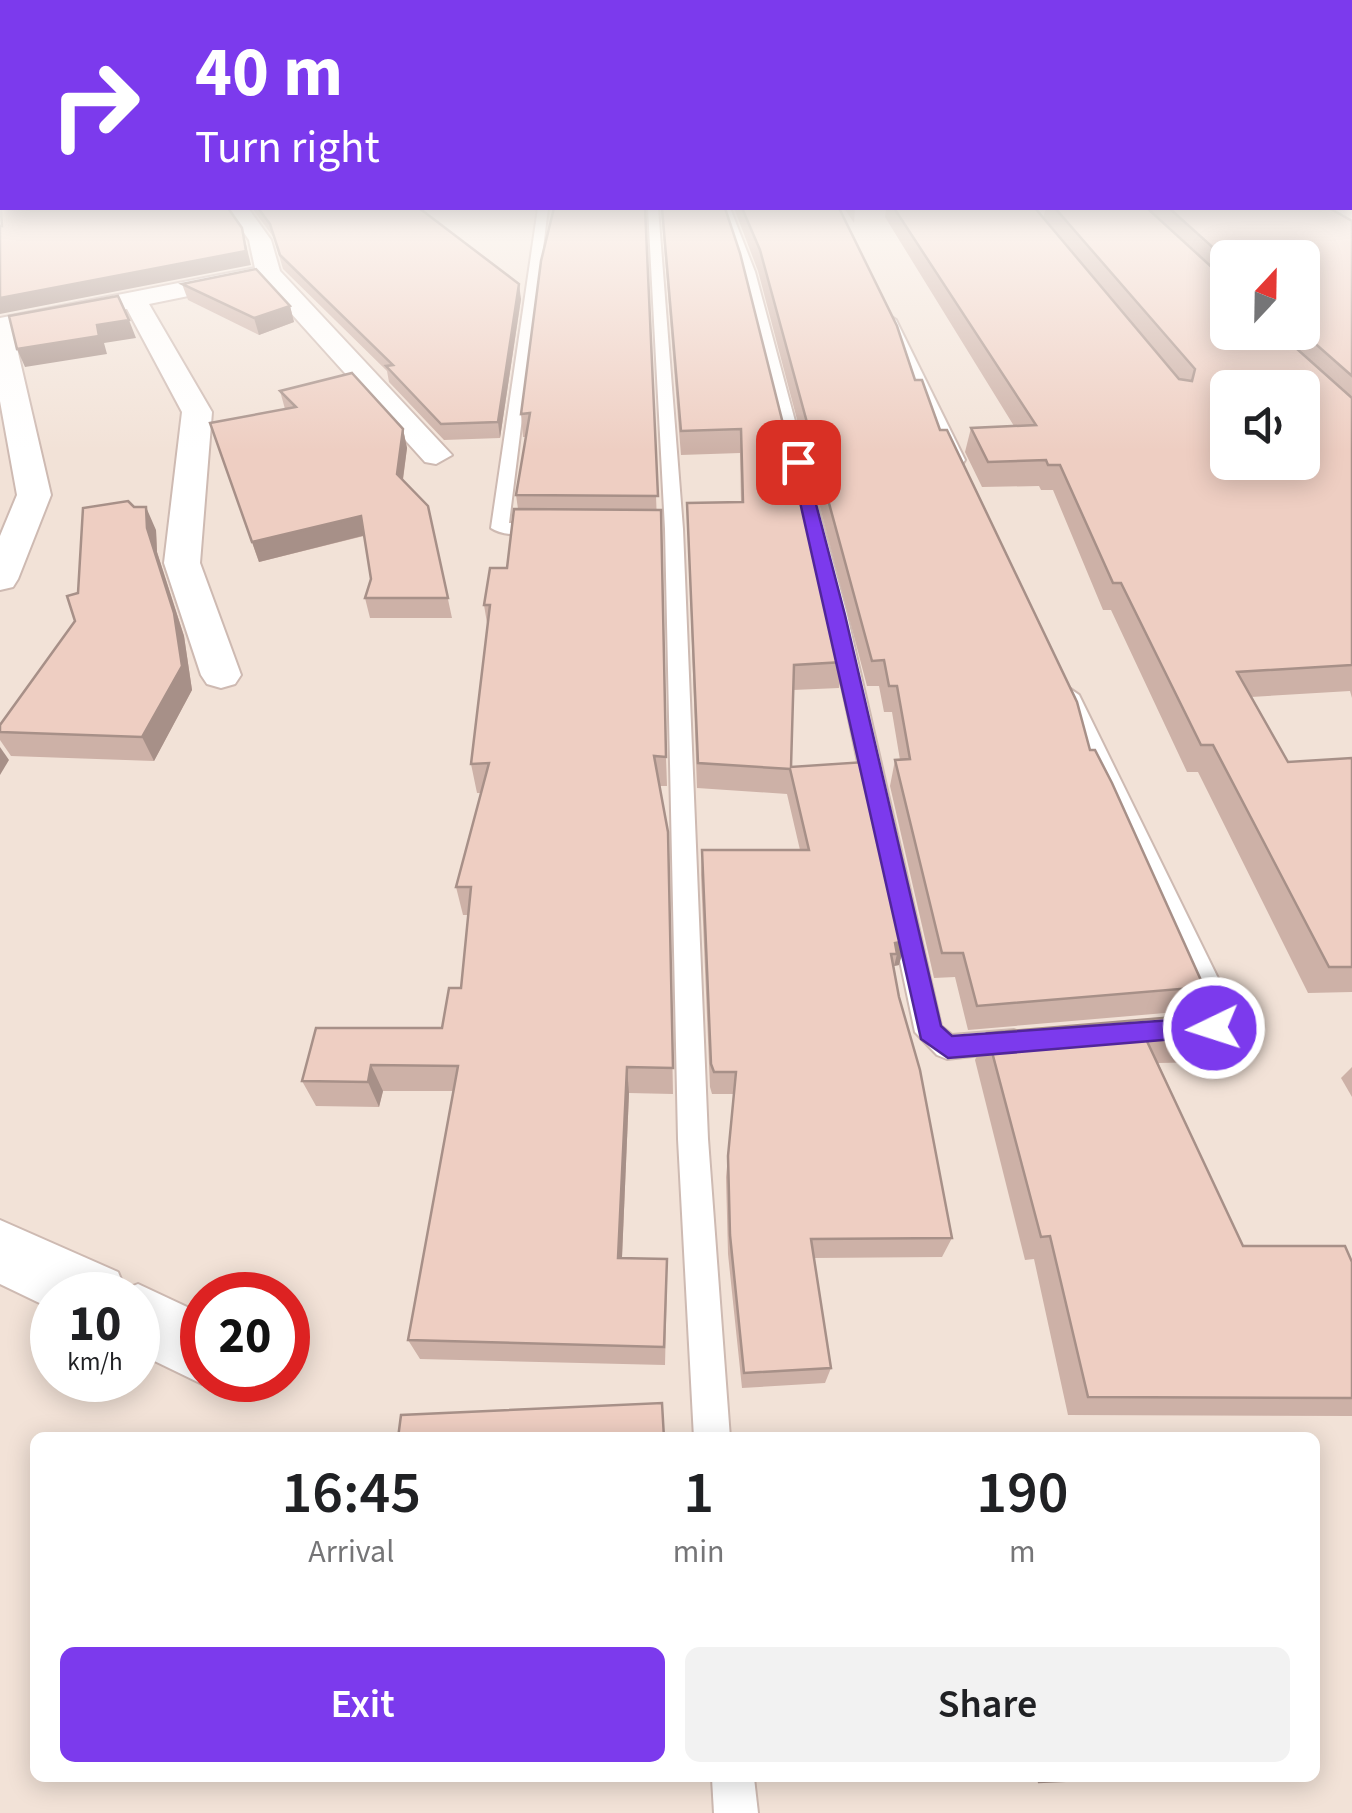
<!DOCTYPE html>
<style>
body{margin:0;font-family:"Source Sans 3",sans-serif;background:#f2f2f2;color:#202124;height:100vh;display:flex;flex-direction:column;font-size:38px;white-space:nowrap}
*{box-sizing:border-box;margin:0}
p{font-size:32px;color:#757577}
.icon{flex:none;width:55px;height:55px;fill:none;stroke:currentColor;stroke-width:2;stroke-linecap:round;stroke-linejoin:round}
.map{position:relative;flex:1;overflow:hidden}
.details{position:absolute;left:30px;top:1432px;width:1290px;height:350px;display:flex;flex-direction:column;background:#fff;border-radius:15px;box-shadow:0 5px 25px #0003}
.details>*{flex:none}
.top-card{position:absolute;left:0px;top:0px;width:1352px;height:210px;box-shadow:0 5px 25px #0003;background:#7c3aed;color:#fff;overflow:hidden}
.needle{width:65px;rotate:22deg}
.buttons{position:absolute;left:1210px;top:240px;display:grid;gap:20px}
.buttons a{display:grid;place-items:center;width:110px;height:110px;border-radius:15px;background:#fff;box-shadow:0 5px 25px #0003;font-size:50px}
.speed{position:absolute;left:30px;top:1272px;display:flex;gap:20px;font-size:50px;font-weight:700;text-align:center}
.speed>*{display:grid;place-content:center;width:130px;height:130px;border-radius:50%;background:#fff;box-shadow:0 5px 25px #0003;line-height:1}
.speed small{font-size:25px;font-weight:400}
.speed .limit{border:15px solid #d22;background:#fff;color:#111}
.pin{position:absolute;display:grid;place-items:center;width:85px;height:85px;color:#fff;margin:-42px;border-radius:20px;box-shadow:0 5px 15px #0006}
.me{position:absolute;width:110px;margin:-55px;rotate:266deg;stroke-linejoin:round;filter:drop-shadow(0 0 8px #0008)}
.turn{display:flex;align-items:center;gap:35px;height:210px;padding:0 30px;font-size:45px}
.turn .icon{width:130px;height:130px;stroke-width:2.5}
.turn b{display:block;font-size:70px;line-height:85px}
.eta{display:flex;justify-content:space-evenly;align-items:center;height:170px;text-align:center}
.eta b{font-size:60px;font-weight:600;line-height:70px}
.action{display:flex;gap:20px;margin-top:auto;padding:20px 30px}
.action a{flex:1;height:115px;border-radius:15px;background:#7c3aed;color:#fff;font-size:40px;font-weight:600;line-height:115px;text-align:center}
.action a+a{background:#f2f2f2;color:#202124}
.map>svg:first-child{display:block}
</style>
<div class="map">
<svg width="1352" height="1813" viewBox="0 0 1352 1813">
<rect width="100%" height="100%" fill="#fbf1e9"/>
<!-- residential -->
<path fill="#f2e2d7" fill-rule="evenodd" d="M0,198L2,208H1350L1352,198V1813H0ZM1228,258H1302V332H1228ZM1228,388H1302V462H1228ZM52,1295H138V1380H52ZM202,1295H288V1380H202ZM35,1438H1315V1778H35Z"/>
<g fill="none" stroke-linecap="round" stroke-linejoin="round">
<!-- service casing -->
<g stroke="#cebab2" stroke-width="4">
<g id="service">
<path d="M538,208H548L509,523H542L551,528C538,537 504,537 491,528Z"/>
<path d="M648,208H658L683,529L708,1139L730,1438H694L678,1139L665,529Z"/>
<path d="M720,208H730L755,272L847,615L941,1026L952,1035L1014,1030L1024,1034L1028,1042L1024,1050L947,1059L937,1055L915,1032L827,615L743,272Z"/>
<path d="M890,316L896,320L965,460L963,463L949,460L884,320Z"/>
<path d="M1069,688L1079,695L1236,1015L1223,1035L1198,1041L1188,1037L1184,1029L1188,1021L1208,1013L1059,695Z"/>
<path d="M712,1778H754L758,1813H714Z"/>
</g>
</g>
<!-- minor casing -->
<g stroke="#cebab2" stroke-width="4">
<g id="minor">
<path d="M227,208H248L271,240L280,271L452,455L436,464L425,462L262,281L149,304L212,412L200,563L241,675L235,684L221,688L207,684L201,675L164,563L182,412L127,309L13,331L51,495L18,579L13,587L0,590V536L17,495L0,401V318L255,268L249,240Z"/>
<path d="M0,1220L118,1272L125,1289L138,1284L202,1314V1380H212L202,1384L138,1353V1295H52V1309L0,1284Z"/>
</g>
</g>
<!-- service -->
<use href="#service" fill="#fff" fill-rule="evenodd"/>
<!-- minor -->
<use href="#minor" fill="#fff" fill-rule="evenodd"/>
</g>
<!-- wall -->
<g fill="#cdb1a7" fill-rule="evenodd">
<path d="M252,208H419L521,299L500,438L444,440L389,382L387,371L283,269L274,238Z"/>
<path d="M554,208H648H645L666,757L667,786H659L668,832L673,1094L629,1093L622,1258L667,1281L665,1365L420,1359L408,1340L453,1091H383L379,1107L316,1106L302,1081L442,1028L461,988L468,915H463L456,887L481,793H477L471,764L488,629L484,605L507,568L518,509L516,495L526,437H523L521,414Z"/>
<path d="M661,208H725L843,662L839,688L793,690L791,767L865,762L899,965L894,966L899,997L952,1238L942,1257L814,1258L831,1368L825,1383L742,1388L728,1254L726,1177L734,1094H712L710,1087L701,875L702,850H800L787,794L697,788L687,503L741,502L740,453L681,455Z"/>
<path d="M734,208H839L915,380L940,430L1090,750L1204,987L1188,1011L968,1030L955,977L934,978L890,786L895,760H900L892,712H884L879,686H867L758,271Z"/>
<path d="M844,208H855L854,223Z"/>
<path d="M886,208L1043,218L1046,208H1329L1352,221V698L1350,691L1251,697L1288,762L1352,758V992L1308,993L1198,772H1187L1111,610H1103L1053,490H1041L1039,486L982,487L965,452L971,428L1014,426L885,217ZM1228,258L1302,332H1228Z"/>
<path d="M182,284L290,306L294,322L259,335L188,300Z"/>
<path d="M280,391L403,429L407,448L403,480L428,506L452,618H370L365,598L371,579L364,536L259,562L210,423L285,409Z"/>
<path d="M156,530L157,552L184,636L192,690L154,761L11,756L0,740V725L75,621L78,593Z"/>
<path d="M987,1033L1230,1035L1210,1062L1158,1063L1243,1246L1352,1262V1416L1068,1415L1034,1259L1025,1260L975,1060Z"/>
<path d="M1352,1067V1097L1341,1078Z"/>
<path d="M1017,1778H1128L1039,1782L1018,1781Z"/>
</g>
<!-- shaded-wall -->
<g fill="#a79088">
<path d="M242,228L251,265L0,314V298Z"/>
<path d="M519,284L521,299L500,438L498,422Z"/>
<path d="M290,306L294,322L259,335L254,318Z"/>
<path d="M129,320L136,338L104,343L107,354L25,367L17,349L97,325Z"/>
<path d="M403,429L407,448L401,493L397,474Z"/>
<path d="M146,507L156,530L157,552L184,636L192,690L154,761L142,737Z"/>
<path d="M361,516L366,535L259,562L252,542Z"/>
<path d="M0,747L9,760L0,775Z"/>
<path d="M906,941L899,965L894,966L897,954L895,943Z"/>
<path d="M371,1065L383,1091L379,1107L368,1082Z"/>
<path d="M627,1067L629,1093L621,1280L618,1258Z"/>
</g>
<!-- building -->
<g fill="#eecec2" stroke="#a79088" stroke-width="2.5" fill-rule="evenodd">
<path d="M0,198H2V208H228L242,228L246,251L0,298V226H2Z"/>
<path d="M258,208H419L519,284L498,422L441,424L386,366L393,365L280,255L270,224Z"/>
<path d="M554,208H645L658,496L516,495L530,413L521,414L541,261Z"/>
<path d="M662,208H725L740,253L843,662L794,665L791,767L865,762L906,941L895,943L897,954H891L899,997L920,1070L952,1238L811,1239L831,1368L744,1373L730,1235L728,1156L736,1072H714L711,1064L702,850H809L790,769L698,763L687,503L743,502L741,429L681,431Z"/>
<path d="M742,208H839L897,326L915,380H922L940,430H947L1077,702L1090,750H1095L1112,783L1204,987L977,1006L963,953H942L895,760L910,759L897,686H889L884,660L872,661L760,250Z"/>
<path d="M894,208H1035L1179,379L1192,381L1195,369L1055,208H1147L1228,282V332H1278L1352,398V665L1237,672L1288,762L1352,758V967H1329L1213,745H1201L1121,583H1113L1060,465H1048L1046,460L988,462L971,428L1036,425ZM1228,388H1302V462H1228Z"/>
<path d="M1169,208H1329L1352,221V376L1302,332V258H1228V261Z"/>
<path d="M256,269L290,306L254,318L182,284Z"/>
<path d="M118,296L129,320L97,325L99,336L17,349L9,316Z"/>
<path d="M352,373L403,429L397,474L428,506L448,598H365L371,579L361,516L252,542L210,423L296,407L280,391Z"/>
<path d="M128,501L134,507H146L147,528L174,613L182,666L142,737L0,732V725L75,621L67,596L78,593L83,508Z"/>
<path d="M514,509L661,510L666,757L654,756L668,832L673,1068L627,1067L618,1258L667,1259L664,1347L408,1340L458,1066L371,1065L368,1082L302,1081L316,1028H442L449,988H461L471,887H456L489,763L471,764L490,605H484L490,568H507Z"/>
<path d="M1221,1013L1230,1035L1145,1037L1243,1246H1345L1352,1262V1398L1088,1397L1050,1236L1041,1237L987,1033Z"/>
<path d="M662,1403L664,1438H398L401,1415Z"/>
<path d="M1038,1778H1128L1039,1782Z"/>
</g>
<!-- sky -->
<linearGradient id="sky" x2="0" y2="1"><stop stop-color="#97c7e6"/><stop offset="0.44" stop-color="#fdf9f5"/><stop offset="1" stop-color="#fdf9f5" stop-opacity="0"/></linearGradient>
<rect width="1352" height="451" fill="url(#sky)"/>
<!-- route -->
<path fill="#7c3aed" stroke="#51269a" stroke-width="2.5" d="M798,458L805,462L845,615L941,1026L952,1036L1214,1017L1222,1020L1226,1028L1222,1035L948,1058L921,1039L791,462Z"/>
</svg>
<div class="buttons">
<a><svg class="needle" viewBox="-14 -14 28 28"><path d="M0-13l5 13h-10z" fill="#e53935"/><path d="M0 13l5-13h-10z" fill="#757577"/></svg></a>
<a><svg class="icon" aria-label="sound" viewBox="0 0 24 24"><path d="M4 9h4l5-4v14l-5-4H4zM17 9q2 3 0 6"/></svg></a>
</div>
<div class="speed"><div>10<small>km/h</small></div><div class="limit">20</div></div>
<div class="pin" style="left:798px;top:462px;background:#d93025"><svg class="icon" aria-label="arrive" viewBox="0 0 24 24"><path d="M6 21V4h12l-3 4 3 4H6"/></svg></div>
<svg class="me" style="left:1214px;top:1028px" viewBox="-20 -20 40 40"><circle r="17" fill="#7c3aed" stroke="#fff" stroke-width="3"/><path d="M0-11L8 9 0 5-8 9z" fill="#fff"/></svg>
<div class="top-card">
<div class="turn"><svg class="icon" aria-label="right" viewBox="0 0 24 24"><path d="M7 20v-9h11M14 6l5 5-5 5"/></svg><div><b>40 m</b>Turn right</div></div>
</div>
<section class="details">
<div class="eta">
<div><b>16:45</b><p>Arrival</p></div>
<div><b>1</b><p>min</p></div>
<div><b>190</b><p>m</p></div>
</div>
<div class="action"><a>Exit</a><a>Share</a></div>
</section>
</div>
